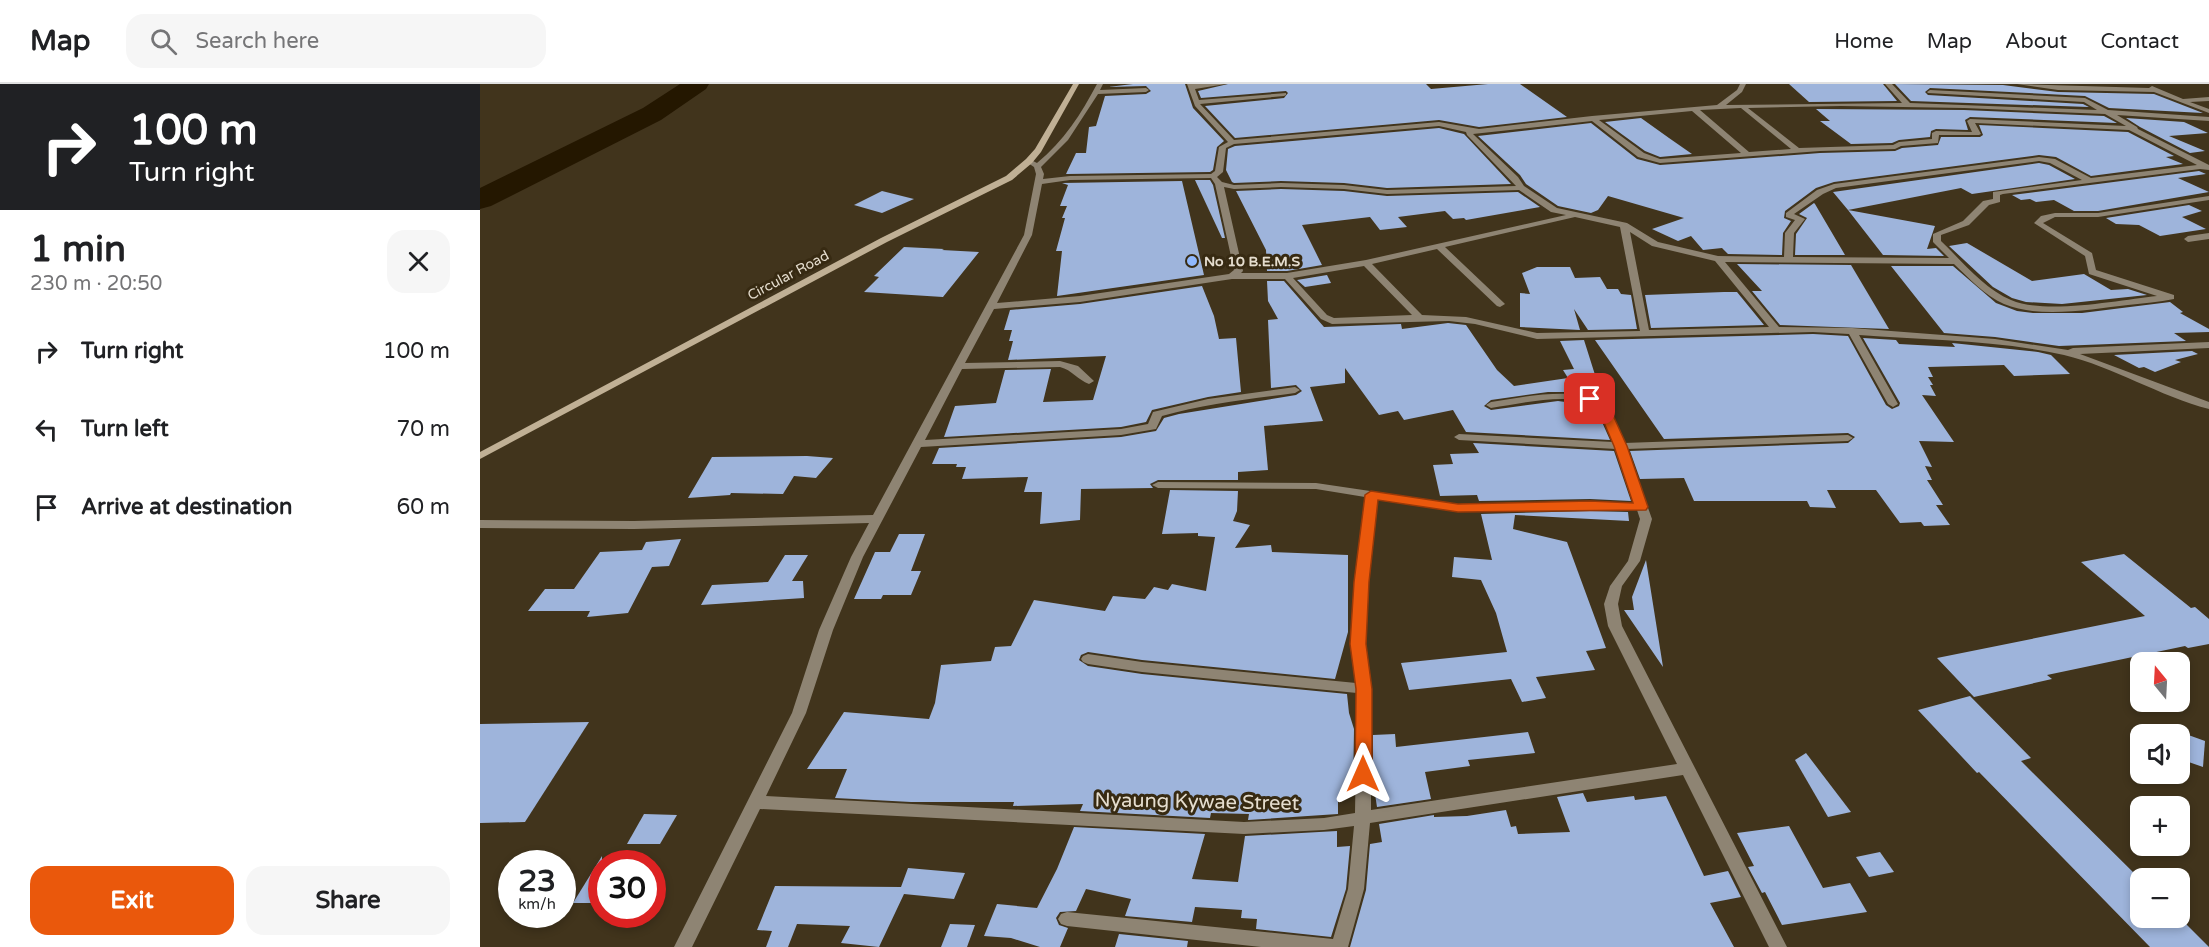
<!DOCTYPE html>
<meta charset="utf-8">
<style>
body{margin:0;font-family:"Varela Round",sans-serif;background:#f6f6f6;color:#202124;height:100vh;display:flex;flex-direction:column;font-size:22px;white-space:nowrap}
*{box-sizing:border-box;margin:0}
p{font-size:20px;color:#757577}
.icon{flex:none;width:33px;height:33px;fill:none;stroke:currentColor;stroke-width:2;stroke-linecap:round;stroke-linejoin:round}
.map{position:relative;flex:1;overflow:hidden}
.panel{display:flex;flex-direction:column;background:#fff;width:480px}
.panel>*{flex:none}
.hud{background:#202124;color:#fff;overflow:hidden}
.needle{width:39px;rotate:342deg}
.buttons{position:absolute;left:1650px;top:568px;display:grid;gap:12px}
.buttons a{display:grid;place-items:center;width:60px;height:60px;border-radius:12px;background:#fff;box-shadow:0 3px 9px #0003;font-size:30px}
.speed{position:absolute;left:18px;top:766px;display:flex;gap:12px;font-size:30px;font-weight:700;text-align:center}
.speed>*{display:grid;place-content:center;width:78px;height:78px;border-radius:50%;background:#fff;box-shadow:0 3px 9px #0003;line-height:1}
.speed small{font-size:15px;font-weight:400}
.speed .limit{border:9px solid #d22;background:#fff;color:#111}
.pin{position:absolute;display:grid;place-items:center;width:51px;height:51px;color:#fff;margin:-26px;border-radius:12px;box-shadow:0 3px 9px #0006}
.me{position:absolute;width:66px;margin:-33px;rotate:0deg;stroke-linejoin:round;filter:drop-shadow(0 0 4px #0008)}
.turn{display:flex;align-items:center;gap:21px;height:126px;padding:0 30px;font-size:27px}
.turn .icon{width:78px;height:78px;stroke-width:2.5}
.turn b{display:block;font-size:42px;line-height:51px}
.round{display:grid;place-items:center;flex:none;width:63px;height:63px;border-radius:18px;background:#f6f6f6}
.overview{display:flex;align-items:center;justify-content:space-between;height:102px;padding:0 30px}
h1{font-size:36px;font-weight:700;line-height:45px}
.cta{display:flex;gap:12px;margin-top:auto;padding:12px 30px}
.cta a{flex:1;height:69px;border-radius:18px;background:#ea580c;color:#fff;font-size:24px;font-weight:700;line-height:69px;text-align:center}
.cta a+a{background:#f6f6f6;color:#202124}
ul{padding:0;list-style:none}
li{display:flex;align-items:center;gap:18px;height:78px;padding:0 30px}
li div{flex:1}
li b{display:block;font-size:22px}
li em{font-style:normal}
header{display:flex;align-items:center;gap:36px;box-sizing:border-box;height:84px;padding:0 30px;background:#fff;border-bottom:2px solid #e0e0e0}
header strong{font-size:28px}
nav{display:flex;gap:33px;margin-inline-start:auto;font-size:21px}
.search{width:420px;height:54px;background:#f6f6f6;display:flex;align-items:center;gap:15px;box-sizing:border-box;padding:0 21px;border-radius:18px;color:#757577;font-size:22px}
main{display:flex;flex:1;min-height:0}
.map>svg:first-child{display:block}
</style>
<header>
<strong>Map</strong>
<div class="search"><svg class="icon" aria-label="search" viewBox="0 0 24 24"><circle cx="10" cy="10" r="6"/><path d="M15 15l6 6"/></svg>Search here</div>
<nav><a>Home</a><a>Map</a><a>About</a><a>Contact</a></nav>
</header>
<main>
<section class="panel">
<div class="hud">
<div class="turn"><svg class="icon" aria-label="right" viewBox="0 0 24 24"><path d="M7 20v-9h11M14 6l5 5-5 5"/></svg><div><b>100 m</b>Turn right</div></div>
</div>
<div class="overview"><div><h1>1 min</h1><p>230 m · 20:50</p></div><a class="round"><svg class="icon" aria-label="close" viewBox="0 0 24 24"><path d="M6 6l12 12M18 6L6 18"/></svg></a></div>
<ul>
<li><svg class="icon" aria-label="right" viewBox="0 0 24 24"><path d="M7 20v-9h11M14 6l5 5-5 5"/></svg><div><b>Turn right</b></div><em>100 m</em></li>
<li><svg class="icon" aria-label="left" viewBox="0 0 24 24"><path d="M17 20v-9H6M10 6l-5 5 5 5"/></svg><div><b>Turn left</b></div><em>70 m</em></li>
<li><svg class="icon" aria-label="arrive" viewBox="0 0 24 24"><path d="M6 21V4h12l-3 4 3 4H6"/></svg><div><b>Arrive at destination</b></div><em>60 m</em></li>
</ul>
<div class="cta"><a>Exit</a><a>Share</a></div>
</section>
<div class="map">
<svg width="1729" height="863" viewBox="0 0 1729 863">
<rect width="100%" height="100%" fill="#41341c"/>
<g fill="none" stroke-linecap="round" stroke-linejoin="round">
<!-- river -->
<path fill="#241700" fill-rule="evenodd" d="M200,0H229L226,5L181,36L11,122L0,125V104L163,24Z"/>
</g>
<!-- building -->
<g fill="#9eb4db">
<path d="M653,0H705L713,24L744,57L737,63L733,86L730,88L586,90L596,69H606L609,43L616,42L625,12L666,10L671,7L666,2L628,3Z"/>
<path d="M748,0H946L951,5L1008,0H1040L1087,33L999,43L959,36L755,54L725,22L804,14L808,9L806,7L721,14L718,7Z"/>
<path d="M1309,0H1403L1417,17L1329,18Z"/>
<path d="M1415,0L1523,1L1578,8L1674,10L1723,29L1629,24L1605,12L1450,4L1445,8L1448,11L1603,20L1609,23L1431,17Z"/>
<path d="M1336,25L1484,26L1624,32L1637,39L1490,33L1485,36L1488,46L1456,45L1451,47L1450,53L1419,56L1412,59L1371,60L1340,37H1350Z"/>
<path d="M1161,34L1189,54L1212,70L1180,73L1165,67L1125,38Z"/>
<path d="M1646,34L1704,38L1728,49L1689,52L1725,67L1710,69L1660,43Z"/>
<path d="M1111,39L1157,75L1180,81L1340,69L1415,67L1422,64L1458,61L1461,53H1500L1503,51L1499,41L1648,48L1694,72L1686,73L1703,80L1611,92L1576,73L1559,71L1354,98L1336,104L1305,127L1304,134L1311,137L1303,149L1302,171L1248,170L1242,164L1223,166L1211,152L1198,157L1172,145L1204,134L1128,112L1118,126L1111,129L1078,122L1046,100L1040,91L998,52Z"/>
<path d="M959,44L984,50L1031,100L907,104L864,99L801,97L754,99L752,98L746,86L748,65L755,62Z"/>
<path d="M1559,79L1569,81L1595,95L1492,110L1481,104L1368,126L1353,108Z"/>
<path d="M1719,87L1726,90L1698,94L1729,108L1618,127H1594L1574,116L1556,118L1550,115L1541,116L1532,111Z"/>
<path d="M715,96H730L733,101L745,154H742Z"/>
<path d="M702,97L724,191L577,212L582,167H576L585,134H582L587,122H580L588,101L582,99Z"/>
<path d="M801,105L864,107L907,112L1038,108L1060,123L986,136L984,134L973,135L965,127L918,133L927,143L900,146L890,133L822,141L842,181L807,187H787L786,166L756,107Z"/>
<path d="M402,107L434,115L402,129L374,121Z"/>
<path d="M1334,119L1335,120L1365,171H1315L1316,150L1327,134L1319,130Z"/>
<path d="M1709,121L1722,127L1702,133L1726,145L1680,152L1659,141L1636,140L1626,134Z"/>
<path d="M1368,126L1455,142L1447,165L1456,164L1464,172L1403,171Z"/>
<path d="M1487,159L1552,197L1604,190L1631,206L1648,205L1667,211L1582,220L1546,218L1532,214L1513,203L1469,162Z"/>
<path d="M424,163L464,165L462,166L499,168L463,213L384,208L399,193L394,192Z"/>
<path d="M1257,180L1371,181L1409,245L1300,241L1272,207H1282Z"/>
<path d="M1411,182H1473L1516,219L1537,227L1553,229H1602L1690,218L1703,228L1700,229L1729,245V248L1694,249L1706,257L1579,262L1515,253L1464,249Z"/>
<path d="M1057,183H1090L1095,194L1120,193L1127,205H1138L1141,210L1151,211L1157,245L1108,246L1094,225L1100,246L1040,243V209L1050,210L1042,189Z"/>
<path d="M847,191L851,199L825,203L817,196Z"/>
<path d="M787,197H804L844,243L921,240L922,245L968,239L986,241L1017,286L1034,302L1088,294L1083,286L1094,285L1080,257L1104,256L1122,313L1097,308H1068L1011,316L1004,322L1011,326L1078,317L1115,322L1130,356L986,348L973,326L924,336L918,327L899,331L865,284V299L830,303L843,337L784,342L788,386L758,388V396H678L670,400L673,404L601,405L600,436L560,440L562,408H544L548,393L482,395L486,383H476L477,380H452L459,364L641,353L676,347L684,334L699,330L816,311L822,307L816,301L791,304L788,236L798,235L788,217Z"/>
<path d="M722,202L734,232L739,255L756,254L761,308L728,313L672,326L666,338L641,343L464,353L475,322L516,319L525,286L571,285L563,318L613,316L626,272L528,276L533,257H529L532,246H524L530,226L600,220Z"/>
<path d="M1244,208H1257L1284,241L1171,244L1165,211Z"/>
<path d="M1333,250L1368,252L1406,321L1412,325L1419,322L1420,319L1383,254L1416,256L1419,260L1475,263L1472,259L1558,268L1571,271L1590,290L1534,292L1524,281L1448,283L1453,293H1448L1453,301H1450L1456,312L1442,311L1474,358L1439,357L1452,383L1445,382L1452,396H1447L1463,421H1456L1470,441L1444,442L1441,438L1420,439L1396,406H1347L1356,424L1330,423L1327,417H1214L1204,394L1160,395L1150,367L1368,359L1375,353L1368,349L1184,355L1115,256Z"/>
<path d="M1712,267L1718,270L1695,276L1701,278L1675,288L1664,283L1659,284L1634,271Z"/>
<path d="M993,359L1134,367L1151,417L1110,415L999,417L997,411L960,412L953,381L973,380L970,370L999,369Z"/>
<path d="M327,372L353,374L336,394L314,392L303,410L251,409L250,411L208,414L232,373Z"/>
<path d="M690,406L758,407L757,427L753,437L770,441L755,464L791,461L792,468L868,471V548L855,595L662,576L608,568L601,571L599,576L608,582L662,590L867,610L869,629L874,645L873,712L858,713V730L768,736L769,730L731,729L730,734L600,727L603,720L533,722L534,718H431L355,714L367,685H327L364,628L449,635L455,619L461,581L511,577L515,563L531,562L554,516L625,527L633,512L665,515L674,503L688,506L692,500L726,507L735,453L718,452V449L682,450Z"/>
<path d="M1110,427L1148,428L1149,437L1035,431L1033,445L1087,458L1126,564L1106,567L1115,586L1056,593L1066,614L1042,618L1031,595L929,606L921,579L1027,568L1016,529L1001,496L972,493L974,473L1012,476L1001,430Z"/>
<path d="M419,450H445L431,487H441L431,511H403L401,515H374L395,468H410Z"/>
<path d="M201,455L189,482L172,483L148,529L107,533L110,527H48L65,505H94L120,468L162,466L166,458Z"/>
<path d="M1644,470L1711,524L1715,523L1729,535V560L1708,564L1705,562L1567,591L1572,595L1494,613L1457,574L1665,532L1601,478Z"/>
<path d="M305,471H328L312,497H323L324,514L221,521L232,501L288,498Z"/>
<path d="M1166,476L1183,583L1144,526H1154L1152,513Z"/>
<path d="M1490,612L1551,674L1541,677L1660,795V834H1700L1729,863H1670L1499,688L1497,689L1438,626Z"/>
<path d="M109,638L45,738L0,739V640Z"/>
<path d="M1048,648L1055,669L988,676L990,682L945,688L951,715L897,723L895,710H893V651L915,650L916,663Z"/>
<path d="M1700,648L1725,657L1723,683L1700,675Z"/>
<path d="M1326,669L1371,728L1348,733L1315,676Z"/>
<path d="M1103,709L1107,718L1154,712L1155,716L1186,712L1224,792L1248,787L1261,813L1230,819L1254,863H870L886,806L890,760L902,758L899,740L954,731V733L987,732L1026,726L1031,743L1036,742L1038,750L1090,748L1077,713Z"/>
<path d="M164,730L197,731L180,760H147Z"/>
<path d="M1309,742L1343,804L1370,799L1387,828L1302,841L1285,808L1282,809L1268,783L1274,782L1257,749Z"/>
<path d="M594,743L725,750L712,795L758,798L765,752L857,747V763L870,762L866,805L851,853L776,845L777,835L761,834L762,826L715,823L712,838L645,832L651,815L606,805L596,827L580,828L576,834L579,841L588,844L580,863H560L531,854L504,852L517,820L557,824L577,785Z"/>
<path d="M1400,768L1414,788L1389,793L1376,773Z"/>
<path d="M122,772V811L117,819H93Z"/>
<path d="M428,784L485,789L474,815L424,810L399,863L361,859L370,842L317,840L308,863H286L292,847L277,846L295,802L421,803Z"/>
<path d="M470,840L495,841L487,863H461Z"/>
<path d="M639,850L708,857L707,863H635Z"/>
</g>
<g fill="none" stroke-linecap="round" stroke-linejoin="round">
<!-- minor -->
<g fill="#8e8473" fill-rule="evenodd">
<path d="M617,0H623L620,6L666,4L669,6L666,8L618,10L588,56L561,83L564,90L563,95L590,92L731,90L735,87L739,63L748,58L715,22L707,0H746L715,5L719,16L806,9V11L804,12L720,20L754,56L959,38L999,45L1112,32L1237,21L1257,6L1260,0H1266L1262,8L1246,21L1422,19L1405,0H1412L1430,19L1617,26L1604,18L1448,9L1447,8L1450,6L1605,14L1628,26L1729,33V37L1637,31L1657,43L1658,45L1729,81V86L1720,85L1523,110L1520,111V118L1509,121L1489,141L1461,151V157C1482,177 1504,205 1531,216C1566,231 1639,216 1677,212L1609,190L1605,172L1554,139L1561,132L1575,129H1618L1729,112V116L1618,133H1575L1563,139L1612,169L1616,186L1694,211V215C1679,218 1664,219 1648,221C1612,225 1559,235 1524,220C1505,212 1489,194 1474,180L1245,178L1299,243L1372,244L1515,255L1588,266L1593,264L1729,258V264L1600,270L1729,318V325C1679,312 1634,283 1584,271C1517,256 1447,256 1379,251L1418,320L1413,323L1408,320L1369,250L1333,248L1057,255L995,240L969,237L852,240L841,235L805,195H752L600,218L514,225L485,279L580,277L598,282L614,297L609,300C598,296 592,286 580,283L482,285L445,356L641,345L668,340L673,328L728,315L815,303L820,306L815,309C770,315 725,320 682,332L676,345L641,351L441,363L383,473L353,546L326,629L286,712L764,738L844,734L875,729L877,609L662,588L608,580L603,578L601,575L603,572L608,570L662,578L876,599L871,559L875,498L885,413L836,405L678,404L672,401L678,398L836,399L978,420L1110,417L1154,419L1136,365L979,356L974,353L979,350L1133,358L1117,320C1083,309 1045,319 1011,324L1006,321L1011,318C1049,312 1087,304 1125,316L1144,359L1368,351L1373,354L1368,357L1147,365L1172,435L1160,477L1142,502L1138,520L1142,542L1307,863H1289L1203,691L890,739L884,805L868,863H781L587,842L581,840L578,835L581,830L587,828L853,855L868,805L874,742L844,746L764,750L280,725L212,863H194L312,629L339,546L371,473L389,439L154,445L0,444V436L154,437L393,431L544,151L556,90L554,83L545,77L549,75L557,79C584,57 601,30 617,0ZM1361,22L1484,24L1625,30L1646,42L1490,35L1487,37L1492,48L1456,47L1452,49V55L1419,58L1413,61L1319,64L1268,24ZM1261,24L1311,65L1269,68L1220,26ZM1212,27L1261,69L1180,75L1164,69L1119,36ZM1112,37L1158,73L1180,79L1340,67L1415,65L1421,62L1458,59L1459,51H1499L1501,50L1495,39L1649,46L1717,81L1611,94L1575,75L1559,73L1354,100L1337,106L1306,129V133L1315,136L1305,149L1304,173L1238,172L1178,158L1147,139L1077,124L1044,102L1038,93L993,50ZM959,42L986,48L987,51L1036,102L907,106L864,101L801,99L754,101L742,98L737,93L743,88L746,64L754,60ZM1559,77L1570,79L1602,96L1513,108V115L1503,117L1483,137L1453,150V158L1469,174L1313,173L1314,149L1325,135L1314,130L1343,110L1356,104ZM731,94L735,100L754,186L749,190L600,212L517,219L552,151L562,100L590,96ZM744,103L754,105L801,103L864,105L907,110L1039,106L1071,128L1086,131L886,176L807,189H761L763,187ZM1095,133L1140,143L1160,247L1057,249L986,233L942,231L892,180L957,165L1017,222L1020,223L1025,220L1023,218L965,163ZM1150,148L1172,162L1235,177L1289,243L1169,246ZM884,182L932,231L854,234L847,231L813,194ZM896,415L978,428L1110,425L1157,426L1160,435L1148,477L1130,502L1124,520L1128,542L1197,680L891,726V605L885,559L887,498Z"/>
<path d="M1537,0L1669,4L1672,2L1703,15L1729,13V17L1710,18L1729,25V29L1674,8L1578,6Z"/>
<path d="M1729,149V155L1708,158L1704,155L1708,152Z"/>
</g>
<!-- secondary -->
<path fill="#c0b095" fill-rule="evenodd" d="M593,0H599L561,68L552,79L532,96L407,158L0,375V368L401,154L526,92L546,75L555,65Z"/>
</g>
<!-- route -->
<path fill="#ea580c" stroke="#983908" stroke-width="1.5" d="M1110,311L1127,318L1147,362L1168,423L1166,426L978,428L898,416L889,498L886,560L892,605V690L890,694L883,696L877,694L875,690L876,605L870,560L874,498L885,411L891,407L978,420L1110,417L1153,419L1134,362L1116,320L1104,315Z"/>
<!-- markers -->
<circle fill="#90b8fd" stroke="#372a12" stroke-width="2" cx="712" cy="177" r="6"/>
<g text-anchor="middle" stroke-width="6" stroke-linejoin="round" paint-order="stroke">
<!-- far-poi labels -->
<g font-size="14" font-weight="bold" fill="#e5ddce" stroke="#372a12" text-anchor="start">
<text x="724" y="182">No 10 B.E.M.S</text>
</g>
<!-- far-street labels -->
<g font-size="14" fill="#e5ddce" stroke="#372a12">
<text transform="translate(308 191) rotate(-28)" y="5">Circular Road</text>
</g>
<!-- near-street labels -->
<g font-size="20" fill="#e5ddce" stroke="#372a12">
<text transform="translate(717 717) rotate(1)" y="7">Nyaung Kywae Street</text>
</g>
</g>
</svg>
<div class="buttons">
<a><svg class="needle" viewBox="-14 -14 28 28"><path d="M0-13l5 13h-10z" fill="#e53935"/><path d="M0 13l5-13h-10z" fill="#757577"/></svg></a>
<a><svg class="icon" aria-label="sound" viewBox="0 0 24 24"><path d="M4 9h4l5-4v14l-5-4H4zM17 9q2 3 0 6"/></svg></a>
<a>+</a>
<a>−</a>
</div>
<div class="speed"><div>23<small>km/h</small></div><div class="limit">30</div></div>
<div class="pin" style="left:1110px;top:315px;background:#d93025"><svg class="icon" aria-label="arrive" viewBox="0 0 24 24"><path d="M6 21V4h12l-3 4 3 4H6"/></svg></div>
<svg class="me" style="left:883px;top:690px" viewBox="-20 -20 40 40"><path d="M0-17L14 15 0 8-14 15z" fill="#ea580c" stroke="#fff" stroke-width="4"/></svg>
</div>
</main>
